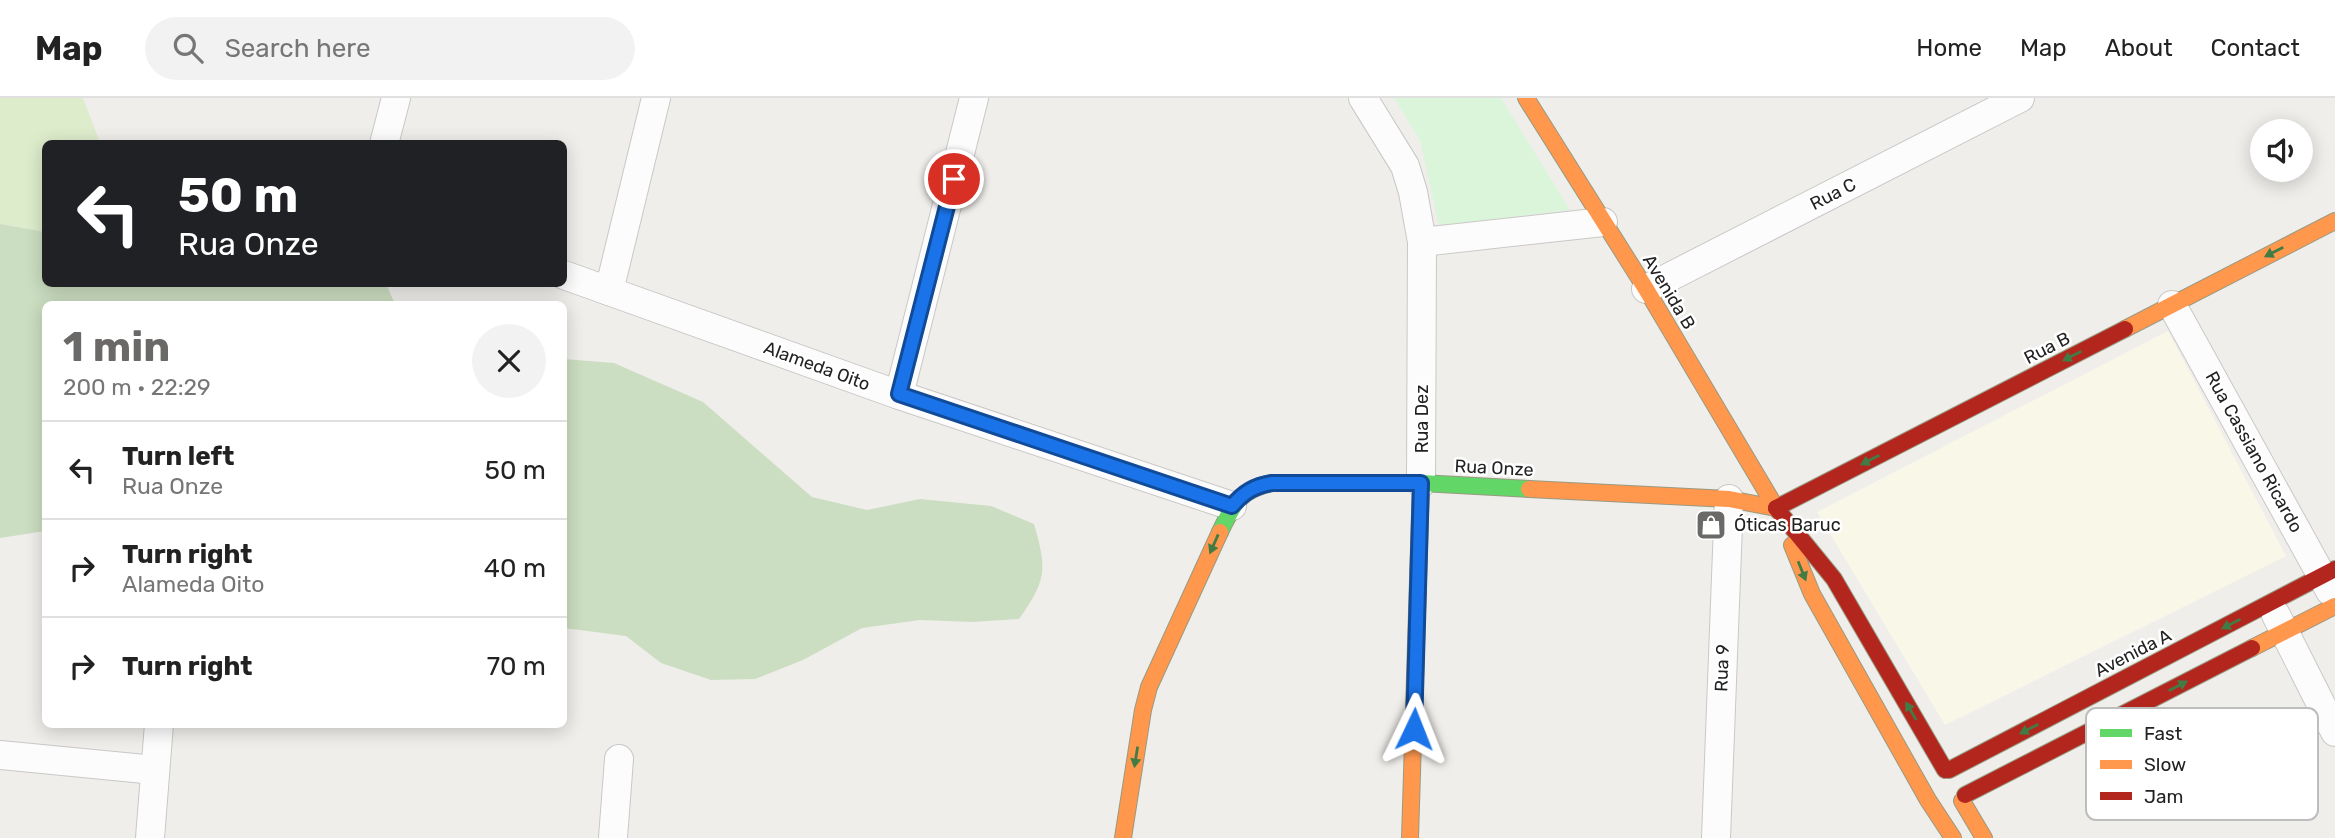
<!DOCTYPE html>
<meta charset="utf-8">
<style>
body{margin:0;font-family:Rubik,sans-serif;background:#f2f2f2;color:#222;height:100vh;display:flex;flex-direction:column;font-size:26px;white-space:nowrap}
*{box-sizing:border-box;margin:0}
p{font-size:23px;color:#767676}
.icon{flex:none;width:38px;height:38px;fill:none;stroke:currentColor;stroke-width:2;stroke-linecap:round;stroke-linejoin:round}
.map{position:relative;flex:1;overflow:hidden}
.side{position:absolute;left:42px;top:203px;width:525px;height:427px;display:flex;flex-direction:column;background:#fff;border-radius:10px;box-shadow:0 4px 18px #0003}
.side>*{flex:none}
.hud{position:absolute;left:42px;top:42px;width:525px;height:147px;border-radius:10px;box-shadow:0 4px 18px #0003;background:#202124;color:#fff;overflow:hidden}
.controls{position:absolute;left:2250px;top:21px;display:grid;gap:14px}
.controls a{display:grid;place-items:center;width:63px;height:63px;border-radius:50%;background:#fff;box-shadow:0 4px 18px #0003;font-size:35px}
.pin{position:absolute;display:grid;place-items:center;width:60px;height:60px;color:#fff;margin:-30px;border:4px solid #fff;border-radius:50%;box-shadow:0 2px 7px #0007}
.me{position:absolute;width:77px;margin:-38px;rotate:2deg;stroke-linejoin:round;filter:drop-shadow(0 0 5px #0008)}
.turn{display:flex;align-items:center;gap:24px;height:147px;padding:0 21px;font-size:32px}
.turn .icon{width:91px;height:91px;stroke-width:2.5}
.turn b{display:block;font-size:49px;line-height:60px}
.round{display:grid;place-items:center;flex:none;width:74px;height:74px;border-radius:37px;background:#f2f2f2}
.head{display:flex;align-items:center;justify-content:space-between;height:119px;padding:0 21px}
h1{font-size:42px;font-weight:700;line-height:52px;color:#6a6968}
ul{padding:0;list-style:none}
li{display:flex;align-items:center;gap:21px;height:98px;padding:0 21px;border-top:2px solid #e0e0e0}
li div{flex:1}
li b{display:block;font-size:26px}
li em{font-style:normal}
header{display:flex;align-items:center;gap:42px;box-sizing:border-box;height:98px;padding:0 35px;background:#fff;border-bottom:2px solid #e0e0e0}
header strong{font-size:33px}
nav{display:flex;gap:38px;margin-inline-start:auto;font-size:24px}
.search{width:490px;height:63px;background:#f2f2f2;display:flex;align-items:center;gap:18px;box-sizing:border-box;padding:0 24px;border-radius:38px;color:#767676;font-size:26px}
.map>svg:first-child{display:block}
</style>
<header>
<strong>Map</strong>
<div class="search"><svg class="icon" aria-label="search" viewBox="0 0 24 24"><circle cx="10" cy="10" r="6"/><path d="M15 15l6 6"/></svg>Search here</div>
<nav><a>Home</a><a>Map</a><a>About</a><a>Contact</a></nav>
</header>
<div class="map">
<svg width="2335" height="740" viewBox="0 0 2335 740">
<rect width="100%" height="100%" fill="#f0eeeb"/>
<!-- education -->
<path fill="#f8f7e8" d="M2168,233L2286,458L1945,627L1817,414Z"/>
<!-- grass -->
<path fill="#ddeccb" d="M0,0H83L99,42L104,45L46,46L45,134L0,126Z"/>
<!-- forest -->
<g fill="#cbdec1">
<path d="M0,126L45,134L46,186H386L395,206H46L45,433L0,440Z"/>
<path d="M564,261L614,265L703,304L812,399L867,412L920,401L991,408L1034,426C1047,471 1047,482 1019,521L973,524L920,522L862,530L803,562L755,581L711,582L661,565L626,538L564,530Z"/>
</g>
<!-- park -->
<path fill="#daf5da" d="M1394,0H1501L1570,112L1439,128L1420,42Z"/>
<g fill="none" stroke-linecap="round" stroke-linejoin="round">
<!-- street casing -->
<g stroke="#c9c8c7" stroke-width="30">
<g id="street">
<path d="M1363,0L1405,68L1413,94L1422,144L1421,385"/>
<path d="M384,46L396,0"/>
<path d="M1422,144L1603,124"/>
<path d="M564,177L899,297L1232,408"/>
<path d="M1646,191L2020,0"/>
<path d="M609,193L656,0"/>
<path d="M2172,207L2330,493"/>
<path d="M899,297L974,0"/>
<path d="M2276,517L2335,634"/>
<path d="M0,657L155,672"/>
<path d="M150,740L159,626"/>
<path d="M613,740L619,661"/>
<path d="M1716,740L1729,401"/>
</g>
</g>
<!-- fast casing -->
<g stroke="#999a82" stroke-width="18">
<path id="fast" d="M1220,434C1233,407 1240,391 1272,385H1421L1529,391"/>
</g>
<!-- slow casing -->
<g stroke="#999a82" stroke-width="18">
<g id="slow">
<path d="M1526,0L1646,191L1776,410"/>
<path d="M2125,231L2335,123"/>
<path d="M1529,391L1729,401L1776,410"/>
<path d="M1792,447L1812,496L1928,702L1953,740"/>
<path d="M2252,550L2335,508"/>
<path d="M1962,703L1984,740"/>
<path d="M1123,740L1143,612L1149,589L1220,434"/>
<path d="M1410,740L1421,385"/>
</g>
</g>
<!-- jam casing -->
<g stroke="#999a82" stroke-width="18">
<g id="jam">
<path d="M1776,410L1834,481L1945,672"/>
<path d="M1776,410L2125,231"/>
<path d="M1949,672L2335,471"/>
<path d="M1965,697L2252,550"/>
</g>
</g>
<!-- street -->
<use href="#street" stroke="#fdfcfc" stroke-width="28"/>
<!-- fast -->
<use href="#fast" stroke="#63d668" stroke-width="16"/>
<!-- slow -->
<use href="#slow" stroke="#ff974d" stroke-width="16"/>
<!-- jam -->
<use href="#jam" stroke="#b3261e" stroke-width="16"/>
</g>
<!-- one-way arrows -->
<defs><path id="oneway-solid" d="M-6-.8H1V-3.2L6.5 0L1 3.2V.8H-6Z" transform="scale(1.75)"/></defs>
<g fill="#427c45">
<use href="#oneway-solid" transform="translate(2274 154) rotate(153)"/>
<use href="#oneway-solid" transform="translate(2072 258) rotate(153)"/>
<use href="#oneway-solid" transform="translate(1870 362) rotate(153)"/>
<use href="#oneway-solid" transform="translate(1214 446) rotate(114)"/>
<use href="#oneway-solid" transform="translate(1802 473) rotate(68)"/>
<use href="#oneway-solid" transform="translate(2231 526) rotate(153)"/>
<use href="#oneway-solid" transform="translate(2178 588) rotate(-27)"/>
<use href="#oneway-solid" transform="translate(1911 613) rotate(-120)"/>
<use href="#oneway-solid" transform="translate(2029 631) rotate(153)"/>
<use href="#oneway-solid" transform="translate(1136 659) rotate(99)"/>
</g>
<g fill="none" stroke-linecap="round" stroke-linejoin="round">
<!-- route casing -->
<g stroke="#114b97" stroke-width="18">
<path id="route" d="M954,81L899,296L1232,408C1244,394 1254,388 1272,385H1421L1414,631"/>
</g>
<!-- route -->
<use href="#route" stroke="#1a73e8" stroke-width="12"/>
</g>
<!-- icons -->
<defs>
<g id="shop-square" transform="scale(1.575)"><rect x="-9" y="-9" width="18" height="18" rx="4" fill="#6a6968" stroke="#fff"/><path d="M-5-2.5h2.3a2.7 3.5 0 0 1 5.4 0H5L5.5 6h-11ZM-1.5-2.5h3a1.5 2.3 0 0 0-3 0Z" fill="#fff"/></g>
</defs>
<g fill-rule="evenodd">
<use href="#shop-square" x="1711" y="427"/>
</g>
<g text-anchor="middle" stroke-width="5" stroke-linejoin="round" paint-order="stroke">
<!-- street labels -->
<g font-size="18" fill="#222" stroke="#fff">
<text transform="translate(1833 96) rotate(-27)" y="6">Rua C</text>
<text transform="translate(1669 194) rotate(59)" y="6">Avenida B</text>
<text transform="translate(2047 250) rotate(-27)" y="6">Rua B</text>
<text transform="translate(817 268) rotate(20)" y="6">Alameda Oito</text>
<text transform="translate(1422 321) rotate(-90)" y="6">Rua Dez</text>
<text transform="translate(2254 354) rotate(61)" y="6">Rua Cassiano Ricardo</text>
<text transform="translate(1494 370) rotate(3)" y="6">Rua Onze</text>
<text transform="translate(2133 555) rotate(-27)" y="6">Avenida A</text>
<text transform="translate(1722 570) rotate(-88)" y="6">Rua 9</text>
</g>
<!-- poi labels -->
<g font-size="18" fill="#222" stroke="#fff" text-anchor="start">
<text x="1734" y="433">Óticas Baruc</text>
</g>
</g>
<!-- legend -->
<rect x="2086" y="610" width="232" height="112" rx="10" fill="#fff" stroke="#bdbdbd" stroke-width="2"/>
<rect x="2100" y="631" width="32" height="8" fill="#63d668"/>
<rect x="2100" y="662" width="32" height="9" fill="#ff974d"/>
<rect x="2100" y="694" width="32" height="8" fill="#b3261e"/>
<g font-size="19" fill="#222">
<text x="2144" y="642">Fast</text>
<text x="2144" y="673">Slow</text>
<text x="2144" y="705">Jam</text>
</g>
</svg>
<div class="controls">
<a><svg class="icon" aria-label="sound" viewBox="0 0 24 24"><path d="M4 9h4l5-4v14l-5-4H4zM17 9q2 3 0 6"/></svg></a>
</div>
<div class="pin" style="left:954px;top:81px;background:#d93025"><svg class="icon" aria-label="arrive" viewBox="0 0 24 24"><path d="M6 21V4h12l-3 4 3 4H6"/></svg></div>
<svg class="me" style="left:1414px;top:631px" viewBox="-20 -20 40 40"><path d="M0-17L14 15 0 8-14 15z" fill="#1a73e8" stroke="#fff" stroke-width="4"/></svg>
<div class="hud">
<div class="turn"><svg class="icon" aria-label="left" viewBox="0 0 24 24"><path d="M17 20v-9H6M10 6l-5 5 5 5"/></svg><div><b>50 m</b>Rua Onze</div></div>
</div>
<section class="side">
<div class="head"><div><h1>1 min</h1><p>200 m · 22:29</p></div><a class="round"><svg class="icon" aria-label="close" viewBox="0 0 24 24"><path d="M6 6l12 12M18 6L6 18"/></svg></a></div>
<ul>
<li><svg class="icon" aria-label="left" viewBox="0 0 24 24"><path d="M17 20v-9H6M10 6l-5 5 5 5"/></svg><div><b>Turn left</b><p>Rua Onze</p></div><em>50 m</em></li>
<li><svg class="icon" aria-label="right" viewBox="0 0 24 24"><path d="M7 20v-9h11M14 6l5 5-5 5"/></svg><div><b>Turn right</b><p>Alameda Oito</p></div><em>40 m</em></li>
<li><svg class="icon" aria-label="right" viewBox="0 0 24 24"><path d="M7 20v-9h11M14 6l5 5-5 5"/></svg><div><b>Turn right</b></div><em>70 m</em></li>
</ul>
</section>
</div>
